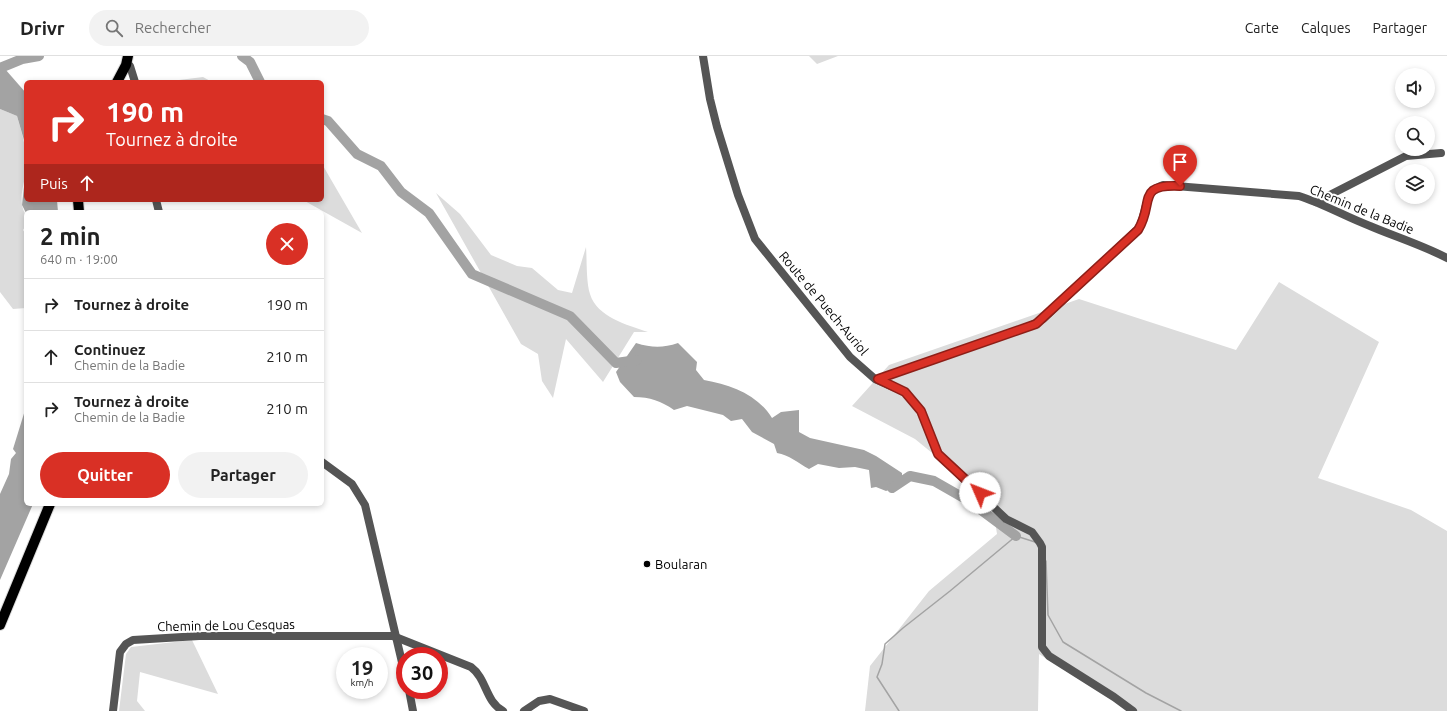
<!DOCTYPE html>
<html lang="fr">
<meta charset="utf-8">
<style>
body{margin:0;font-family:Ubuntu,sans-serif;background:#f2f2f2;color:#222;height:100vh;display:flex;flex-direction:column;font-size:15px;white-space:nowrap}
*{box-sizing:border-box;margin:0}
p{font-size:13px;color:#767676}
.icon{flex:none;width:22px;height:22px;fill:none;stroke:currentColor;stroke-width:2;stroke-linecap:round;stroke-linejoin:round}
.map{position:relative;flex:1;overflow:hidden}
.sheet{position:absolute;left:24px;top:154px;width:300px;height:296px;display:flex;flex-direction:column;background:#fff;border-radius:6px;box-shadow:0 2px 6px #0003}
.sheet>*{flex:none}
.hud{position:absolute;left:24px;top:24px;width:300px;height:122px;border-radius:6px;box-shadow:0 2px 6px #0003;background:#d93025;color:#fff;overflow:hidden}
.controls{position:absolute;left:1395px;top:12px;display:grid;gap:8px}
.controls a{display:grid;place-items:center;width:40px;height:40px;border-radius:50%;background:#fff;box-shadow:0 2px 6px #0003;font-size:20px}
.speed{position:absolute;left:336px;top:591px;display:flex;gap:8px;font-size:20px;font-weight:700;text-align:center}
.speed>*{display:grid;place-content:center;width:52px;height:52px;border-radius:50%;background:#fff;box-shadow:0 2px 6px #0003;line-height:1}
.speed small{font-size:10px;font-weight:400}
.speed .limit{border:6px solid #d22;background:#fff;color:#111}
.pin{position:absolute;display:grid;place-items:center;width:34px;height:34px;color:#fff;margin:-41px -17px;border-radius:50% 50% 50% 0;rotate:-45deg;box-shadow:0 0 4px #0007}
.pin .icon{rotate:45deg}
.me{position:absolute;width:44px;margin:-22px;rotate:314deg;stroke-linejoin:round;filter:drop-shadow(0 0 3px #0008)}
.turn{display:flex;align-items:center;gap:14px;height:84px;padding:0 16px;font-size:18px}
.turn .icon{width:52px;height:52px;stroke-width:2.5}
.turn b{display:block;font-size:28px;line-height:34px}
.then{display:flex;align-items:center;height:38px;padding:0 16px;background:#0003;gap:8px;font-size:15px}
.round{display:grid;place-items:center;flex:none;width:42px;height:42px;border-radius:21px;background:#f2f2f2}
.headline{display:flex;align-items:center;justify-content:space-between;height:68px;padding:0 16px}
h1{font-size:24px;font-weight:600;line-height:30px}
.action{display:flex;gap:8px;margin-top:auto;padding:8px 16px}
.action a{flex:1;height:46px;border-radius:24px;background:#d93025;color:#fff;font-size:16px;font-weight:600;line-height:46px;text-align:center}
.action a+a{background:#f2f2f2;color:#222}
ul{padding:0;list-style:none}
li{display:flex;align-items:center;gap:12px;height:52px;padding:0 16px;border-top:1px solid #e0e0e0}
li div{flex:1}
li b{display:block;font-size:15px}
li em{font-style:normal}
header{display:flex;align-items:center;gap:24px;box-sizing:border-box;height:56px;padding:0 20px;background:#fff;border-bottom:1px solid #e0e0e0}
header strong{font-size:19px}
nav{display:flex;gap:22px;margin-inline-start:auto;font-size:14px}
.search{width:280px;height:36px;background:#f2f2f2;display:flex;align-items:center;gap:10px;box-sizing:border-box;padding:0 14px;border-radius:22px;color:#767676;font-size:15px}
.map>svg:first-child{display:block}
</style>
<header>
<strong>Drivr</strong>
<div class="search"><svg class="icon" aria-label="search" viewBox="0 0 24 24"><circle cx="10" cy="10" r="6"/><path d="M15 15l6 6"/></svg>Rechercher</div>
<nav><a>Carte</a><a>Calques</a><a>Partager</a></nav>
</header>
<div class="map">
<svg width="1447" height="655" viewBox="0 0 1447 655">
<rect width="100%" height="100%" fill="#fff"/>
<!-- green -->
<g fill="#dcdcdc">
<path d="M809,0H838L817,8Z"/>
<path d="M203,21L212,26H163Z"/>
<path d="M0,53L17,60C22,79 28,94 26,114C25,125 20,137 22,148C23,158 31,162 23,174L26,179V252L13,253L0,236Z"/>
<path d="M322,108L362,177L303,144H322Z"/>
<path d="M436,137L460,158L491,199L517,210L532,212L558,234L572,237L586,191C587,204 586,226 590,238C597,261 627,269 648,276H634L603,326L566,283L553,342L542,325L538,298L521,288Z"/>
<path d="M1279,226L1379,286L1318,422L1411,454L1447,475V655H1129L1039,598L1038,655H865L870,610L929,535L997,478L992,446L915,383L852,350L889,309L1079,243L1236,294Z"/>
<path d="M192,584L218,638L140,616L137,645L145,655H119L126,598L131,591Z"/>
</g>
<!-- water -->
<g fill="#a3a3a3">
<path d="M21,0L28,1L5,13L26,37V91L17,60L0,53V7Z"/>
<path d="M26,113V144H57L58,156L26,157L22,149Z"/>
<path d="M636,287C652,292 663,292 678,287L697,306L696,314L704,324C731,329 757,338 772,362L781,356L799,354V376L810,382L864,394L876,400L902,417V429L886,435L876,431L871,432L869,414L855,411L839,412L818,408L809,413C798,407 789,399 777,397L774,388L752,376L742,363L731,365L723,359L687,350L674,354C661,345 650,341 634,341L620,326L616,316Z"/>
<path d="M26,351V448H33L0,524V438L9,418L11,403L16,397L13,393Z"/>
</g>
<g fill="none" stroke-linecap="round" stroke-linejoin="round">
<!-- stream -->
<g stroke="#a3a3a3" stroke-width="1.5">
<path d="M1046,505L1048,559L1063,586L1146,637L1181,655"/>
<path d="M899,655L877,621L882,608L885,588L903,572L950,535L1016,480L1035,486"/>
</g>
<!-- river -->
<g stroke="#a3a3a3" stroke-width="10">
<path d="M242,0L250,6L260,26"/>
<path d="M0,12L22,3L39,0"/>
<path d="M322,63L328,65L357,98L381,110L401,136L429,157L472,218L570,260L616,307L637,304"/>
<path d="M892,432L910,420L934,425L969,445L1016,480"/>
</g>
<!-- major casing -->
<g stroke="#dbdbdb" stroke-width="12">
<g id="major">
<path d="M117,26L126,9L128,0"/>
<path d="M78,144L79,156"/>
<path d="M0,569L50,448"/>
</g>
</g>
<!-- minor -->
<g stroke="#555" stroke-width="8">
<path d="M703,0L710,43L717,71L738,139L755,183L850,301L875,323L905,336L921,355L938,398L1006,463L1032,476L1040,487L1042,491V591L1049,600L1114,641L1133,655"/>
<path d="M126,9L130,10L135,26"/>
<path d="M156,144L159,156"/>
<path d="M1316,146L1406,100L1441,97"/>
<path d="M878,323L1030,270L1043,263L1138,173C1148,157 1142,136 1163,129L1299,140C1324,148 1346,161 1370,170C1396,181 1422,189 1447,202"/>
<path d="M322,406L352,428L365,449L405,619"/>
<path d="M409,634L413,655"/>
<path d="M113,655L120,596L126,588L133,584L199,580H393L471,611C487,623 485,645 503,655"/>
<path d="M524,655L539,645L550,643L584,655"/>
</g>
<!-- major -->
<use href="#major" stroke="#000" stroke-width="10"/>
</g>
<g fill="none" stroke-linecap="round" stroke-linejoin="round">
<!-- route casing -->
<g stroke="#8d1f18" stroke-width="10">
<path id="route" d="M980,437L938,398L921,355L905,336L878,323L1036,268L1138,174C1155,147 1135,128 1180,130"/>
</g>
<!-- route -->
<use href="#route" stroke="#d93025" stroke-width="7"/>
</g>
<!-- markers -->
<circle fill="#000" stroke="#fff" stroke-width="1.5" cx="647" cy="508" r="4"/>
<g text-anchor="middle" stroke-width="4" stroke-linejoin="round" paint-order="stroke">
<!-- street labels -->
<g font-size="13" fill="#000" stroke="#fff">
<text transform="translate(1362 153) rotate(22)" y="5">Chemin de la Badie</text>
<text transform="translate(824 247) rotate(50)" y="5">Route de Puech-Auriol</text>
<text transform="translate(226 569) rotate(-1)" y="5">Chemin de Lou Cesquas</text>
</g>
<!-- poi labels -->
<g font-size="13" fill="#000" stroke="#fff" text-anchor="start">
<text x="655" y="513">Boularan</text>
</g>
</g>
</svg>
<div class="controls">
<a><svg class="icon" aria-label="sound" viewBox="0 0 24 24"><path d="M4 9h4l5-4v14l-5-4H4zM17 9q2 3 0 6"/></svg></a>
<a><svg class="icon" aria-label="search" viewBox="0 0 24 24"><circle cx="10" cy="10" r="6"/><path d="M15 15l6 6"/></svg></a>
<a><svg class="icon" aria-label="layers" viewBox="0 0 24 24"><path d="M12 4l9 5-9 5-9-5zM3 14l9 5 9-5"/></svg></a>
</div>
<div class="speed"><div>19<small>km/h</small></div><div class="limit">30</div></div>
<div class="pin" style="left:1180px;top:130px;background:#d93025"><svg class="icon" aria-label="arrive" viewBox="0 0 24 24"><path d="M6 21V4h12l-3 4 3 4H6"/></svg></div>
<svg class="me" style="left:980px;top:437px" viewBox="-20 -20 40 40"><circle r="19" fill="#fff"/><path d="M0-13L10 11 0 6-10 11z" fill="#d93025"/></svg>
<div class="hud">
<div class="turn"><svg class="icon" aria-label="right" viewBox="0 0 24 24"><path d="M7 20v-9h11M14 6l5 5-5 5"/></svg><div><b>190 m</b>Tournez à droite</div></div>
<div class="then">Puis<svg class="icon" aria-label="ahead" viewBox="0 0 24 24"><path d="M12 20V5M6 11l6-6 6 6"/></svg></div>
</div>
<section class="sheet">
<div class="headline"><div><h1>2 min</h1><p>640 m · 19:00</p></div><a class="round" style="background:#d93025;color:#fff"><svg class="icon" aria-label="close" viewBox="0 0 24 24"><path d="M6 6l12 12M18 6L6 18"/></svg></a></div>
<ul>
<li><svg class="icon" aria-label="right" viewBox="0 0 24 24"><path d="M7 20v-9h11M14 6l5 5-5 5"/></svg><div><b>Tournez à droite</b></div><em>190 m</em></li>
<li><svg class="icon" aria-label="ahead" viewBox="0 0 24 24"><path d="M12 20V5M6 11l6-6 6 6"/></svg><div><b>Continuez</b><p>Chemin de la Badie</p></div><em>210 m</em></li>
<li><svg class="icon" aria-label="right" viewBox="0 0 24 24"><path d="M7 20v-9h11M14 6l5 5-5 5"/></svg><div><b>Tournez à droite</b><p>Chemin de la Badie</p></div><em>210 m</em></li>
</ul>
<div class="action"><a>Quitter</a><a>Partager</a></div>
</section>
</div>
